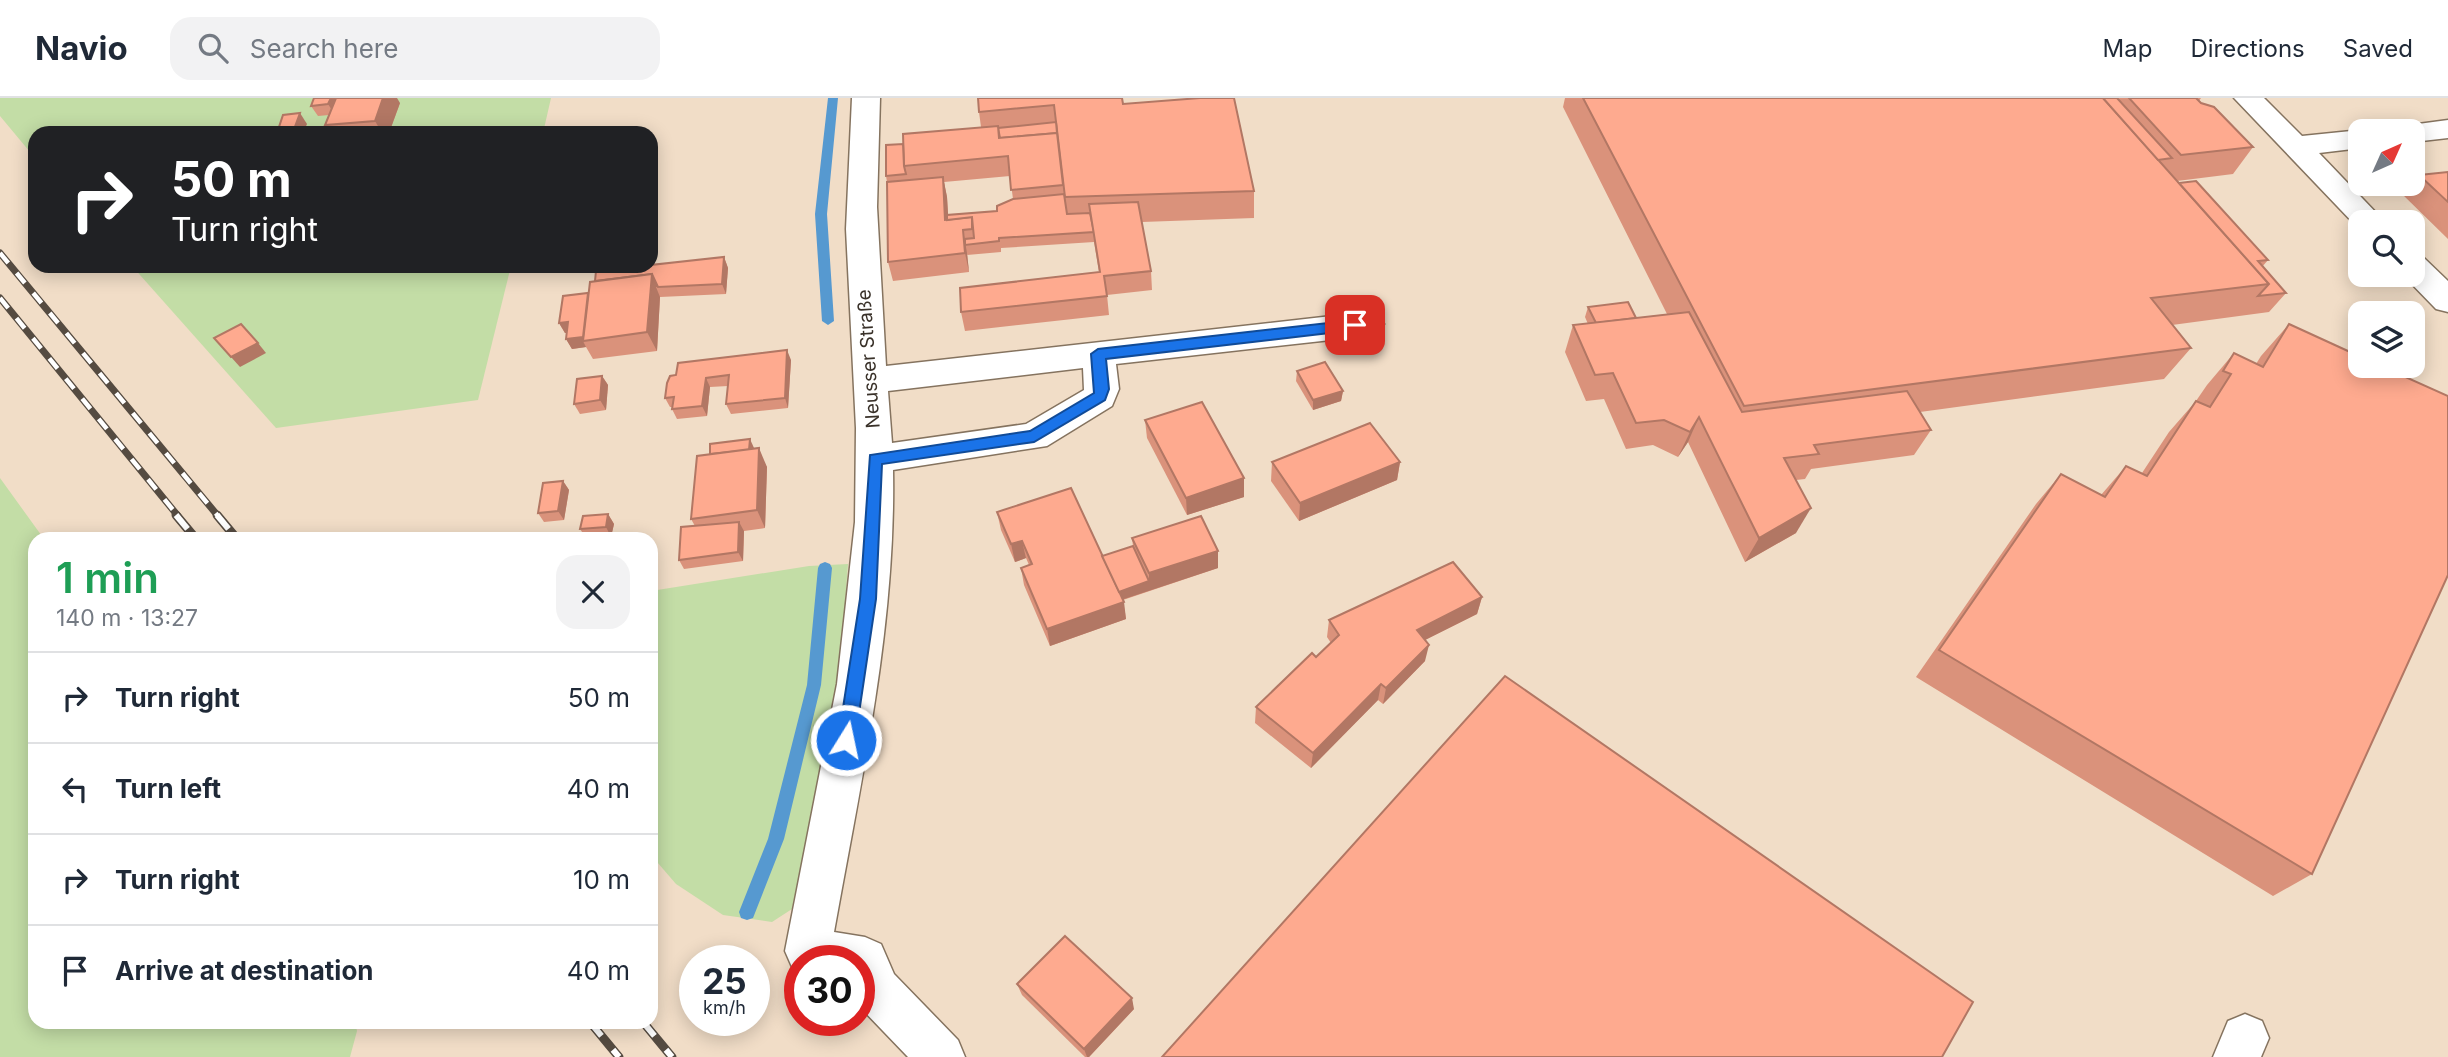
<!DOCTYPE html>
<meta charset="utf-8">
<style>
body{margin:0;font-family:Inter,sans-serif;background:#f2f2f3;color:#1f2937;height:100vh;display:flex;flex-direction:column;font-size:26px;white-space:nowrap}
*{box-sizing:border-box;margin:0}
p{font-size:23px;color:#747a83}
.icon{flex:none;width:38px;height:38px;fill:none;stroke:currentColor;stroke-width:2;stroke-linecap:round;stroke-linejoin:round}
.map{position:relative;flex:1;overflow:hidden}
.details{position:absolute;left:28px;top:434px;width:630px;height:497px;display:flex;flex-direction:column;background:#fff;border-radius:21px;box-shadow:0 4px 18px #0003}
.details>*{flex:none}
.hud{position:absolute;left:28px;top:28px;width:630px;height:147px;border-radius:21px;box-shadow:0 4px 18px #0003;background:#202124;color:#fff;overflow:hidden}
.needle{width:46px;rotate:45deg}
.controls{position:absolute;left:2348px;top:21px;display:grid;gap:14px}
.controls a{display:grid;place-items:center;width:77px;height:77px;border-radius:14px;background:#fff;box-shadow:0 4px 18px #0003;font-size:35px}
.speed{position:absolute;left:679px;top:847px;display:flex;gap:14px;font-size:35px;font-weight:700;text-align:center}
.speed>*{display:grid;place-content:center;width:91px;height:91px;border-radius:50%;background:#fff;box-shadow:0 4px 18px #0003;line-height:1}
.speed small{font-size:18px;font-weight:400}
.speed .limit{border:10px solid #d22;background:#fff;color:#111}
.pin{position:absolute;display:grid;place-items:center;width:60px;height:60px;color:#fff;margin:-30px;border-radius:14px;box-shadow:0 4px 10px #0006}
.me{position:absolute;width:77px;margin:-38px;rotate:10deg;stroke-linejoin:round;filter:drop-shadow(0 0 5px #0008)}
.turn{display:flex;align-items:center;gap:24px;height:147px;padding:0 28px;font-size:32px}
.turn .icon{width:91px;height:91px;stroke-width:2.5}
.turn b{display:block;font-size:49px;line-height:60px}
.round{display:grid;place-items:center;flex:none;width:74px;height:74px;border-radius:21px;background:#f2f2f3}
.headline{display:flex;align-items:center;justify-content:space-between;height:119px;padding:0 28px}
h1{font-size:42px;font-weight:600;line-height:52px;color:#1e9e55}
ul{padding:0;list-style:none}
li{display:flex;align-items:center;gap:21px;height:91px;padding:0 28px;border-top:2px solid #e0e1e3}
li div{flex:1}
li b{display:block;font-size:26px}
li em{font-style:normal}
header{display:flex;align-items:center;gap:42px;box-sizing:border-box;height:98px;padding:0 35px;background:#fff;border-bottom:2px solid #e0e1e3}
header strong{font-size:33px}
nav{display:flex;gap:38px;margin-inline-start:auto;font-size:24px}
.search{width:490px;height:63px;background:#f2f2f3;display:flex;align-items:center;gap:18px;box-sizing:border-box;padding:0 24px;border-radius:21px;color:#747a83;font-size:26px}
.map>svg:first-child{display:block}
</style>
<header>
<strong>Navio</strong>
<div class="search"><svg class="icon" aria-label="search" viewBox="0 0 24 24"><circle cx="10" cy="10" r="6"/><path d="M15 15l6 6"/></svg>Search here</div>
<nav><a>Map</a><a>Directions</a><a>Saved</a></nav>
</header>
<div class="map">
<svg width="2448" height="959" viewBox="0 0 2448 959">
<rect width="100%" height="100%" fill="#f1ddc7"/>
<!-- green -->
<g fill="#c3dda6">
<path d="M0,0H551L543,35H35V60L0,18Z"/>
<path d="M132,168H511L478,302L276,330Z"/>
<path d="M0,380L44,441H35V924H355L357,933L350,959H0Z"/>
<path d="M848,466L839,586L792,811L772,824L723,817L676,786L651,757V493L809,468Z"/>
</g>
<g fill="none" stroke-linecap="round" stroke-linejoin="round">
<!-- stream -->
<g fill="#5699d0" fill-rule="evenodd">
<path d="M828,0H838L827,116L834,223L828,227L822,223L815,116Z"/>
<path d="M825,464L830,466L832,470L821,587L784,741L753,820L747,822L741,820L739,814L768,741L807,587L818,470L820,466Z"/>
</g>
<!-- minor casing -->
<g stroke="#85735f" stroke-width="3">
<g id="minor">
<path d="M852,0H880L877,109L886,268L1367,214L1379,218L1384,226L1379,234L1367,238L1116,266L1119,291L1112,308L1047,348L893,372C896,528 861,682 834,834L865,839L881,846L894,876L958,942L965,959H908L859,908V863H800V872L792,869L785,853L837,586L855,424L856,330L846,131ZM1083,270L1084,292L1026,326L892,345L888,293Z"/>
<path d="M2234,0H2264L2302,38L2361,32L2367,33H2361V50L2319,55L2385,124H2361L2359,131Z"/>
<path d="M2448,22V40L2413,44V33H2399L2403,28Z"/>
<path d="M2413,157L2424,160L2448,183V214L2436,211L2403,177H2413Z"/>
<path d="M2245,916L2262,923L2269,940L2261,959H2213L2228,923Z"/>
</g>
</g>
<!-- minor -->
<use href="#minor" fill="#fff" fill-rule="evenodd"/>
<!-- rail-far1 casing -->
<g stroke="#554b41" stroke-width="7">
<g id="rail-far1">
<path d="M0,155L218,418"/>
<path d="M0,200L178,418"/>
</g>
</g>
<!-- rail casing -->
<g stroke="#554b41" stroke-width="9">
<g id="rail">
<path d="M176,417L196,441"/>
<path d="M217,417L237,441"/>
<path d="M590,924L619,959"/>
<path d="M643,924L672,959"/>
</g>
</g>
<!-- rail-far1 -->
<use href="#rail-far1" stroke="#fff" stroke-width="4.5" stroke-dasharray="13" stroke-linecap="butt"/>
<!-- rail -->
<use href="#rail" stroke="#fff" stroke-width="6" stroke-dasharray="18" stroke-linecap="butt"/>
</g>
<!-- wall -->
<g fill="#da927b" fill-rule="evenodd">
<path d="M314,0L400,5L389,35H330L325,27L329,17L318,18L311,8Z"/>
<path d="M978,0L1123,6L1254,93V120L1142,124L1151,173L1152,192L1107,197L1109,217L965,233L961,214L1099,174L1094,144L1001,150V154L967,157V155L969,174L893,183L888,164L887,84L886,78L903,46L981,29L979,14ZM1010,78L1013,101L997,113L948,117L947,99L944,84Z"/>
<path d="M1565,0H2201L2199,3L2253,49L2233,76L2177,83L2268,162L2262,169L2286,195L2269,214L2172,227L2191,250L2164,281L1920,314L1931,332L1914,357L1811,371L1805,381L1796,382V435L1745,464L1688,344L1678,359L1653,347L1626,351L1604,301L1586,303L1565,254L1573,227L1588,226L1585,219L1588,209L1636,220L1667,216L1563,9Z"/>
<path d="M2448,74V141L2402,96L2412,86H2413V84L2419,77Z"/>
<path d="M724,159L728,170L726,196L660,199L657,253L593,261L586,249L572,251L566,241L567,235H565L559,225L588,195Z"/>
<path d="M2289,226L2312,776L2273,798L1916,579L2036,406L2061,376L2101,397L2126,368L2142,375L2169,334L2196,303L2207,287L2234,255L2256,266L2261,258Z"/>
<path d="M791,262L788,310L731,316L726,306L728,288L710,289L707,318L677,321L672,311V309H670L665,300L667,285Z"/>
<path d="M1297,273L1343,293L1341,303L1313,312L1296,283Z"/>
<path d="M602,278L608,287L606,312L580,316L574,306Z"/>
<path d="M1145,322L1244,380V399L1187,417L1147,340Z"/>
<path d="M754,351L767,369L765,430L744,433L743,463L684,471L679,462L695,428L691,421Z"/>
<path d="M1272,364H1400L1397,382L1299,423L1271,383Z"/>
<path d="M563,383L569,392L564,422L544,424L538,415Z"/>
<path d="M997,414L1102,458L1133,448L1132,440L1218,470L1123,502L1126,521L1050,548L1024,487L1021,470L1029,467L1026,460L1015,464L1001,432Z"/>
<path d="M608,416L614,426L611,439L587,441L580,431Z"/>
<path d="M1482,499L1477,516L1425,542V563L1383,606L1378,602L1311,670L1255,625L1256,609L1316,559L1331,545L1327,539L1329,522Z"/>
<path d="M1017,886L1134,911L1089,959H1085L1022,897Z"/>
</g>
<!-- shaded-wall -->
<g fill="#b27764">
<path d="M331,0H337L335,17L328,6Z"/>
<path d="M383,0H397L400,5L389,35H382L375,23Z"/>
<path d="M300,15L307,26L303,35H294L293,34Z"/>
<path d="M943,79L947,99L949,131L945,122Z"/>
<path d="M963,132L967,155L969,174L965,155Z"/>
<path d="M724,159L728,170L726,196L722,186Z"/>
<path d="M652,176L658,189H656L660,199L657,253L647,234Z"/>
<path d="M594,194L583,243L586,249L572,251L566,241Z"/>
<path d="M568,224L574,234L565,235L559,225Z"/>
<path d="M258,245L266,255L240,269L231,259Z"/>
<path d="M787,252L791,262L788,310L785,300Z"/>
<path d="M602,278L608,287L606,312L600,302Z"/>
<path d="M706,280L710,289L707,318L702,308Z"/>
<path d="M1343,293L1341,303L1313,312V302Z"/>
<path d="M1699,319L1688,344L1678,359L1690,334Z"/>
<path d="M750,341L754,350L753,370L749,360Z"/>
<path d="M759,350L767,369L765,430L757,412Z"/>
<path d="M1400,364L1397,382L1299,423L1300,405Z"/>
<path d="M1244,380V399L1187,417L1186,400Z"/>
<path d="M563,383L569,392L564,422L558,413Z"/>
<path d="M1811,410L1796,435L1745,464L1759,440Z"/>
<path d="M608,416L614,426L611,439L606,429Z"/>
<path d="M739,424L744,433L743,463L738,454Z"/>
<path d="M1022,443L1026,460L1015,464L1011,446Z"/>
<path d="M1218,453V470L1118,503L1117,494L1149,483V475Z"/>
<path d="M1482,499L1477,516L1413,548L1417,532Z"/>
<path d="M1124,504L1126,521L1050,548L1047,531Z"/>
<path d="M1429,547L1425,563L1383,606L1386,590Z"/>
<path d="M1381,586L1378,602L1311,670L1313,655Z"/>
<path d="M1132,900L1134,911L1089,959H1087L1084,951Z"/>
</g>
<!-- building -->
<g fill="#feaa8f" stroke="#b27764" stroke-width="2">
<path d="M314,0H331L328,6L311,8Z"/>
<path d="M336,0H383L375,23L325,27Z"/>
<path d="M978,0H1122L1123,6L1200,0H1234L1254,93L1065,99L1054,7L979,14Z"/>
<path d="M1583,0H2103L2269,186L2151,200L2191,250L1744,308Z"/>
<path d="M2103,0H2117L2172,60L2158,62Z"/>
<path d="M2129,0H2196L2201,5L2214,9L2253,49L2181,57Z"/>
<path d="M300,15L293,34L277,35L283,17Z"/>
<path d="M1056,24L1057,35L1000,40L998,30Z"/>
<path d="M998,28L999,40L1057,35L1063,87L1011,92L1008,58L904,68L903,36Z"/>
<path d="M903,46L904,68L906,76L886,78V47Z"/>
<path d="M2448,74V104L2419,77Z"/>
<path d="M943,79L945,122L972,119V131L963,132L965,155L888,164L887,84Z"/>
<path d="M2196,83L2268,162L2258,163L2286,195L2258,198L2269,186L2179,85Z"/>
<path d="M1064,96L1067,116L1090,115L1094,134L999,140V143L965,147V141L974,140L972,119L947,122V117L997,113V108L1013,101Z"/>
<path d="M1138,104L1151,173L1104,178L1107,198L961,214L960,190L1100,174L1089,106Z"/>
<path d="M724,159L722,186L658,189L652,176L595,183L596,173L651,168V167Z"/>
<path d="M652,176L647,234L583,243L590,184Z"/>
<path d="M588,195L583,239L566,241L568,224L559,225L563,198Z"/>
<path d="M1628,204L1636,220L1596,225L1588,209Z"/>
<path d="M1689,214L1742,314L1907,293L1931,332L1814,347L1819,356L1784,360L1811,410L1759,440L1699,319L1690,334L1664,322L1636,325L1613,275L1595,277L1573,227Z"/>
<path d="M241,226L258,245L231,259L214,240Z"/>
<path d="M2289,226L2361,259V268H2381L2448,298V477L2312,776L1939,552L2061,376L2105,399L2126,368L2147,378L2196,303L2210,309L2231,276L2223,273L2234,255L2263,269Z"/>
<path d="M787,252L785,300L726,306L729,277L706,280L702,308L672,311L674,299L665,300L667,285L670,278L676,277L678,265Z"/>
<path d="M1325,264L1343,293L1313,302L1297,273Z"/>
<path d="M602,278L600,302L574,306L577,281Z"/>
<path d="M1202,304L1244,380L1186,400L1145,322Z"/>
<path d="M1370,325L1400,364L1300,405L1272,364Z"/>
<path d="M750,341L749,352L710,356V346Z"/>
<path d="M759,350L757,412L691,421L697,358Z"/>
<path d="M563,383L558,413L538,415L543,385Z"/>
<path d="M1071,390L1124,504L1047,531L1021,470L1032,466L1022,443L1011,446L997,414Z"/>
<path d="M608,416L606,429L580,431L583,418Z"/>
<path d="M1201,418L1218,453L1149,475L1132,440Z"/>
<path d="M739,424L738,454L679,462L681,429Z"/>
<path d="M1133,448L1149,483L1119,494L1102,458Z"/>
<path d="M1453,464L1482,499L1417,532L1429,547L1386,590L1381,586L1313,655L1256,609L1312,555L1316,559L1339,537L1329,522Z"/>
<path d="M1505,578L1973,904L1942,959H1162Z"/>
<path d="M1065,838L1132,900L1084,951L1017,886Z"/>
</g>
<!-- route -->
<path fill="#1a73e8" stroke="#114b97" stroke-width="2" d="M1355,222L1362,227L1355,232L1106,261L1109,291L1105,302L1034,344L882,366L876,501L855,642L853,647L846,649L840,647L838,642L860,501L870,357L1030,333L1094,295L1091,256L1098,251Z"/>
<g text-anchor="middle" stroke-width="7" stroke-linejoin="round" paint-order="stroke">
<!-- street labels -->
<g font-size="19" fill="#393129" stroke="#fff">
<text transform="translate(868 261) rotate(-94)" y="7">Neusser Straße</text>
</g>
</g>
</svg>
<div class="controls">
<a><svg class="needle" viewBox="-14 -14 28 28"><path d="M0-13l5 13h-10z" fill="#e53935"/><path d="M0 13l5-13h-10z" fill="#747a83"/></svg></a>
<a><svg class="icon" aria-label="search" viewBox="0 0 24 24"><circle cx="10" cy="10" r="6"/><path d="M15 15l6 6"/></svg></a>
<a><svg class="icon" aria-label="layers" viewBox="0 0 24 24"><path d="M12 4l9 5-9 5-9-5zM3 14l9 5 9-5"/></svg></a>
</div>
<div class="speed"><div>25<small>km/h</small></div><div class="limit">30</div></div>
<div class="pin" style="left:1355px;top:227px;background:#d93025"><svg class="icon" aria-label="arrive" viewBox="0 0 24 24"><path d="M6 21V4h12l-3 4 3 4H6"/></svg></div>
<svg class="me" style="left:846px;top:642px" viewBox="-20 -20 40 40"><circle r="17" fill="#1a73e8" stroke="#fff" stroke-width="3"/><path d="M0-11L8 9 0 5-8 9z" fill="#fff"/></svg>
<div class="hud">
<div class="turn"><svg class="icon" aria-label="right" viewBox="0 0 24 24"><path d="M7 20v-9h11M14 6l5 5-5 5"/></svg><div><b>50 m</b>Turn right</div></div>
</div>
<section class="details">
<div class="headline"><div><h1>1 min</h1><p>140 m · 13:27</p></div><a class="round"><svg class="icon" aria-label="close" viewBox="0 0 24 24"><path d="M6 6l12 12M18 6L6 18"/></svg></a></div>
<ul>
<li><svg class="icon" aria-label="right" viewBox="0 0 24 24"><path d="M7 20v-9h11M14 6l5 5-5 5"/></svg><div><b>Turn right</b></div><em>50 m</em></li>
<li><svg class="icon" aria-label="left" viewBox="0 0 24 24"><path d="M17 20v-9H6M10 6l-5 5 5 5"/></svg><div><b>Turn left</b></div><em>40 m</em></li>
<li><svg class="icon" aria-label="right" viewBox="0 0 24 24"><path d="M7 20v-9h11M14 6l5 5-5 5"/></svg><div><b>Turn right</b></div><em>10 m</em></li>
<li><svg class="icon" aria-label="arrive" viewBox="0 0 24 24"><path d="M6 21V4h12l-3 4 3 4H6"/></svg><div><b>Arrive at destination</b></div><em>40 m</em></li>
</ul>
</section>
</div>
